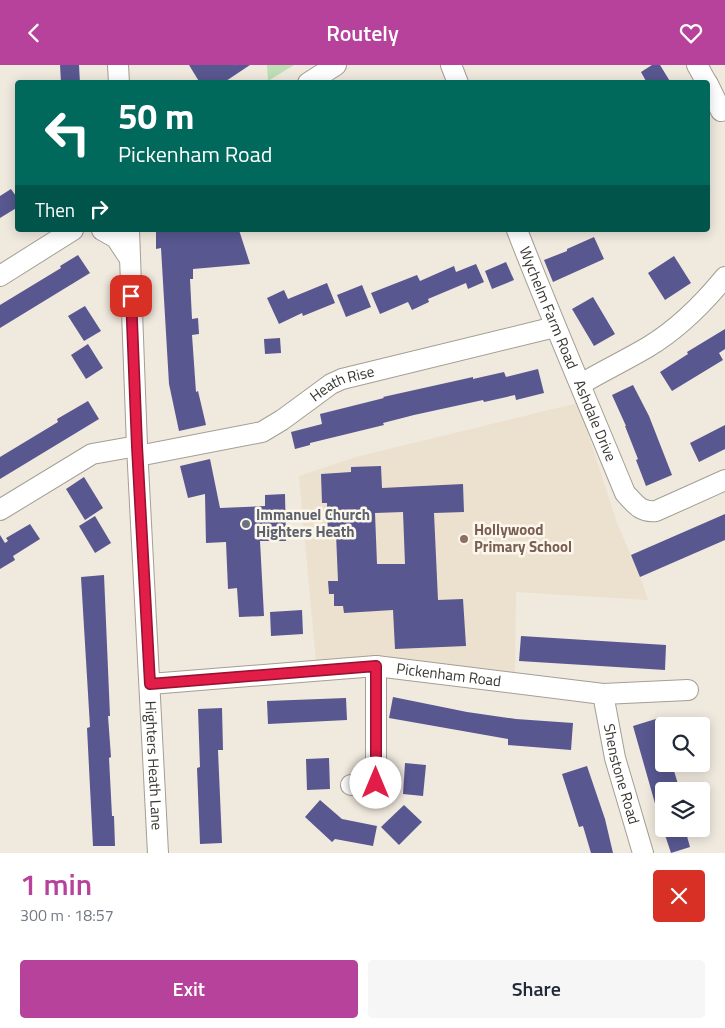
<!DOCTYPE html>
<meta charset="utf-8">
<style>
body{margin:0;font-family:"Titillium Web",sans-serif;background:#f6f6f7;color:#1f2937;height:100vh;display:flex;flex-direction:column;font-size:19px;white-space:nowrap}
*{box-sizing:border-box;margin:0}
p{font-size:16px;color:#747a83}
.icon{flex:none;width:28px;height:28px;fill:none;stroke:currentColor;stroke-width:2;stroke-linecap:round;stroke-linejoin:round}
.map{position:relative;height:788px;overflow:hidden}
.panel{display:flex;flex-direction:column;background:#fff;flex:1}
.panel>*{flex:none}
.top-card{position:absolute;left:15px;top:15px;width:695px;height:152px;border-radius:5px;box-shadow:0 2px 12px #0003;background:#00695c;color:#fff;overflow:hidden}
.fabs{position:absolute;left:655px;top:652px;display:grid;gap:10px}
.fabs a{display:grid;place-items:center;width:55px;height:55px;border-radius:5px;background:#fff;box-shadow:0 2px 12px #0003;font-size:25px}
.pin{position:absolute;display:grid;place-items:center;width:42px;height:42px;color:#fff;margin:-21px;border-radius:10px;box-shadow:0 2px 8px #0006}
.me{position:absolute;width:55px;margin:-28px;rotate:0deg;stroke-linejoin:round;filter:drop-shadow(0 0 4px #0008)}
.turn{display:flex;align-items:center;gap:18px;height:105px;padding:0 20px;font-size:22px}
.turn .icon{width:65px;height:65px;stroke-width:2.5}
.turn b{display:block;font-size:35px;line-height:42px}
.then{display:flex;align-items:center;height:48px;padding:0 20px;background:#0003;gap:10px;font-size:19px}
.round{display:grid;place-items:center;flex:none;width:52px;height:52px;border-radius:5px;background:#f6f6f7}
.overview{display:flex;align-items:center;justify-content:space-between;height:85px;padding:0 20px}
h1{font-size:30px;font-weight:600;line-height:38px;color:#b7429b}
.primary-button{display:flex;gap:10px;margin-top:auto;padding:10px 20px}
.primary-button a{flex:1;height:58px;border-radius:5px;background:#b7429b;color:#fff;font-size:20px;font-weight:600;line-height:58px;text-align:center}
.primary-button a+a{background:#f6f6f7;color:#1f2937}
header{display:flex;justify-content:space-between;align-items:center;height:65px;padding:0 20px;background:#b7429b;color:#fff;font-size:22px;font-weight:600}
.map>svg:first-child{display:block}
</style>
<header><svg class="icon" aria-label="back" viewBox="0 0 24 24"><path d="M15 5l-7 7 7 7"/></svg>Routely<svg class="icon" aria-label="heart" viewBox="0 0 24 24"><path d="M12 20l-8-8c-3-5 5-10 8-4 3-6 11-1 8 4z"/></svg></header>
<div class="map">
<svg width="725" height="788" viewBox="0 0 725 788">
<rect width="100%" height="100%" fill="#f0e9de"/>
<!-- built -->
<path fill="#ebe1ce" d="M578,338L617,458L640,512L648,535L516,527L515,609L316,597L299,411L356,392Z"/>
<!-- green -->
<path fill="#bedeb5" d="M267,0H294L268,16Z"/>
<!-- building -->
<g fill="#585790" fill-rule="evenodd">
<path d="M60,0H79L80,18H61Z"/>
<path d="M189,0H250L223,18H200Z"/>
<path d="M652,0H660L671,18H647L641,7Z"/>
<path d="M11,124L18,134V142L0,153V131Z"/>
<path d="M156,165H239L250,199L193,204V214H190L192,254L198,253L199,269L192,270L196,327L198,326L206,360L179,366L169,319L161,183L156,184Z"/>
<path d="M594,172L604,194L553,217L544,195L567,186V184Z"/>
<path d="M78,190L90,208L0,263V240L61,203L60,201Z"/>
<path d="M674,191L691,218L665,235L648,208Z"/>
<path d="M506,197L514,215L492,224L485,206Z"/>
<path d="M476,199L484,217L468,224L466,218L428,234L429,237L412,245L408,237L380,249L371,228L417,210L420,216L454,201L456,207Z"/>
<path d="M327,218L335,238L303,251L302,248L279,259L267,233L284,225L288,234Z"/>
<path d="M362,220L371,242L346,252L337,230Z"/>
<path d="M593,232L615,269L594,281L572,244Z"/>
<path d="M85,241L101,266L84,276L68,251Z"/>
<path d="M725,264V284L719,288L723,295L672,326L660,307L688,289L687,287Z"/>
<path d="M280,273L281,288L265,289L264,274Z"/>
<path d="M88,279L103,303L86,314L71,290Z"/>
<path d="M538,304L544,328L516,335L515,330L484,337L483,335L414,350L383,358L384,360L310,378V380L295,384L291,367L322,359L320,349L384,333L383,332L473,312V314L504,307L506,312Z"/>
<path d="M633,320L649,351L672,410L646,421L636,395L638,394L625,361H626L612,330Z"/>
<path d="M88,336L99,354L0,414V392L58,357L57,354Z"/>
<path d="M725,360V384L699,397L690,378Z"/>
<path d="M210,394L220,443L265,441V430L285,429L286,476H260L264,551L239,552L237,523L228,524L226,477L206,478L205,429L188,433L180,401Z"/>
<path d="M381,401L382,423L463,419L464,447L434,448L438,535L463,534L466,581L395,584L393,545L344,548L343,541H334V529H329L328,516H338L336,469L328,470L327,438H322L321,409L351,407V402ZM403,447L405,499H377L375,448Z"/>
<path d="M84,412L103,443L85,455L66,424Z"/>
<path d="M725,449V475L640,512L631,490Z"/>
<path d="M95,451L111,478L95,488L79,461Z"/>
<path d="M30,459L40,474L13,491L15,495L0,504V470L5,478L8,476L6,473Z"/>
<path d="M104,510L110,651H108L111,692L109,693L112,751H114L115,781H93L87,663L90,662L81,512Z"/>
<path d="M302,545L303,569L271,571L270,547Z"/>
<path d="M521,571L666,580L665,605L519,596Z"/>
<path d="M393,632L467,647L516,654L573,658L571,685L508,680V674L389,653Z"/>
<path d="M346,633L347,655L268,659L267,636Z"/>
<path d="M222,643L223,685H218L222,778L200,779L197,703L200,702L198,644Z"/>
<path d="M659,653L664,669V699H672L680,726H664V755L660,756L633,661Z"/>
<path d="M329,693L330,724L307,725L306,694Z"/>
<path d="M405,698L426,700L423,731L403,729Z"/>
<path d="M587,701L605,754L613,788H591L583,761L579,762L562,709Z"/>
<path d="M320,735L342,754L377,761L373,781L335,774L332,777L305,752Z"/>
<path d="M404,740L422,757L399,780L381,762Z"/>
<path d="M663,764H685L690,782L671,788Z"/>
</g>
<g fill="none" stroke-linecap="round" stroke-linejoin="round">
<!-- minor casing -->
<g stroke="#a49e93" stroke-width="22">
<g id="minor">
<path d="M118,0L119,18"/>
<path d="M451,0L458,18"/>
<path d="M697,0L707,18"/>
<path d="M308,18L336,0"/>
<path d="M708,19L721,46"/>
<path d="M102,165L116,173L130,194"/>
<path id="s1" d="M129,165L137,381L158,788"/>
<path id="s2" d="M517,165C551,253 589,340 625,428C635,439 641,448 656,446L725,415"/>
<path d="M0,211L73,165"/>
<path d="M581,319C603,306 626,295 648,282C678,264 703,239 725,212"/>
<path id="s3" d="M138,391L262,367L282,355L331,319L342,314L555,262"/>
<path d="M0,445L92,389L137,381"/>
<path id="s4" d="M150,619L376,601L603,629L688,625"/>
<path id="s5" d="M603,629L615,693L643,788"/>
<path d="M351,720L376,718V601"/>
</g>
</g>
<!-- minor -->
<use href="#minor" stroke="#fff" stroke-width="20"/>
</g>
<g fill="none" stroke-linecap="round" stroke-linejoin="round">
<!-- route casing -->
<g stroke="#92132f" stroke-width="12">
<path id="route" d="M131,231L137,381L150,619L376,601V718"/>
</g>
<!-- route -->
<use href="#route" stroke="#e11d48" stroke-width="9"/>
</g>
<!-- markers -->
<circle fill="#6b7280" stroke="#fdf7eb" stroke-width="2" cx="246" cy="459" r="5"/>
<circle fill="#8d6e63" stroke="#fdf7eb" stroke-width="2" cx="464" cy="474" r="5"/>
<g text-anchor="middle" stroke-width="5" stroke-linejoin="round" paint-order="stroke">
<!-- street labels -->
<g font-size="15" fill="#393732" stroke="#fdf7eb">
<text dy="5" stroke="none"><textPath href="#s2" startOffset="84">Wychelm Farm Road</textPath></text>
<text dy="5" stroke="none"><textPath href="#s3" startOffset="221">Heath Rise</textPath></text>
<text dy="5" stroke="none"><textPath href="#s2" startOffset="206">Ashdale Drive</textPath></text>
<text dy="5" stroke="none"><textPath href="#s4" startOffset="300">Pickenham Road</textPath></text>
<text dy="5" stroke="none"><textPath href="#s1" startOffset="536">Highters Heath Lane</textPath></text>
<text dy="5" stroke="none"><textPath href="#s5" startOffset="82">Shenstone Road</textPath></text>
</g>
<!-- worship labels -->
<g font-size="15" font-weight="bold" fill="#5b616d" stroke="#fdf7eb" text-anchor="start">
<text x="256" y="455">Immanuel Church<tspan x="256" dy="17">Highters Heath</tspan></text>
</g>
<!-- education labels -->
<g font-size="15" font-weight="bold" fill="#785e54" stroke="#fdf7eb" text-anchor="start">
<text x="474" y="470">Hollywood<tspan x="474" dy="17">Primary School</tspan></text>
</g>
</g>
</svg>
<div class="fabs">
<a><svg class="icon" aria-label="search" viewBox="0 0 24 24"><circle cx="10" cy="10" r="6"/><path d="M15 15l6 6"/></svg></a>
<a><svg class="icon" aria-label="layers" viewBox="0 0 24 24"><path d="M12 4l9 5-9 5-9-5zM3 14l9 5 9-5"/></svg></a>
</div>
<div class="pin" style="left:131px;top:231px;background:#d93025"><svg class="icon" aria-label="arrive" viewBox="0 0 24 24"><path d="M6 21V4h12l-3 4 3 4H6"/></svg></div>
<svg class="me" style="left:376px;top:718px" viewBox="-20 -20 40 40"><circle r="19" fill="#fff"/><path d="M0-13L10 11 0 6-10 11z" fill="#e11d48"/></svg>
<div class="top-card">
<div class="turn"><svg class="icon" aria-label="left" viewBox="0 0 24 24"><path d="M17 20v-9H6M10 6l-5 5 5 5"/></svg><div><b>50 m</b>Pickenham Road</div></div>
<div class="then">Then<svg class="icon" aria-label="right" viewBox="0 0 24 24"><path d="M7 20v-9h11M14 6l5 5-5 5"/></svg></div>
</div>
</div>
<section class="panel">
<div class="overview"><div><h1>1 min</h1><p>300 m · 18:57</p></div><a class="round" style="background:#d93025;color:#fff"><svg class="icon" aria-label="close" viewBox="0 0 24 24"><path d="M6 6l12 12M18 6L6 18"/></svg></a></div>
<div class="primary-button"><a>Exit</a><a>Share</a></div>
</section>
